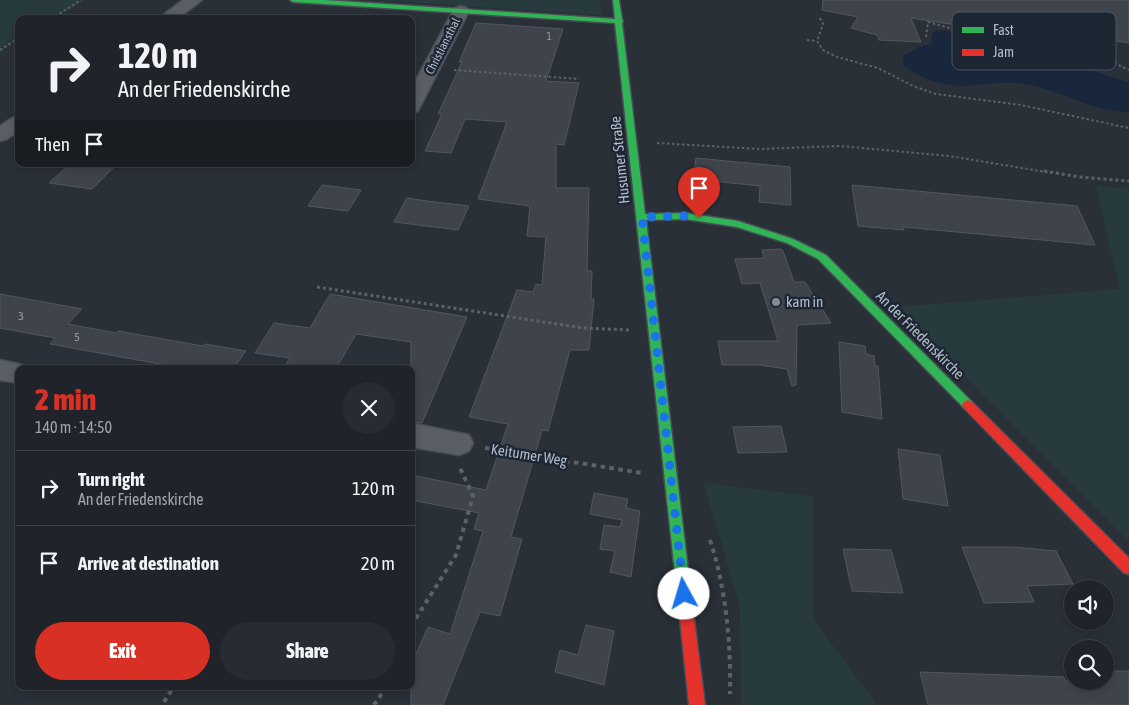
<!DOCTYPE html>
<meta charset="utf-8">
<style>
body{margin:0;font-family:"Asap Condensed",sans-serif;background:#282c32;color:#f1f3f6;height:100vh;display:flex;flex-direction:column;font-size:19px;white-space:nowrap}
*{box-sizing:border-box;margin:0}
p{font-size:16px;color:#a2a4a8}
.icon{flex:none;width:28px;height:28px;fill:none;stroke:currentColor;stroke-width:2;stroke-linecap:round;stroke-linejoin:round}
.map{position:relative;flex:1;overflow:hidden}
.drawer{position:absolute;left:15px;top:365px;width:400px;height:325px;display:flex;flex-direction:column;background:#20242a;border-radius:10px;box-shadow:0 2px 8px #0003,0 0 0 1px #3d4147}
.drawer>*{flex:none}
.guide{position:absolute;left:15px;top:15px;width:400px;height:152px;border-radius:10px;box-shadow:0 2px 8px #0003,0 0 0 1px #3d4147;background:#20242a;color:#f1f3f6;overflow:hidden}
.controls{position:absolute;left:1064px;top:580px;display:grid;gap:10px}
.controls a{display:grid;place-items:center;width:50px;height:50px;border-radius:50%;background:#20242a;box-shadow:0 2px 8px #0003,0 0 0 1px #3d4147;font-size:25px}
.pin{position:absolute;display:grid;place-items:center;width:42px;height:42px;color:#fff;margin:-51px -21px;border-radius:50% 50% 50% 0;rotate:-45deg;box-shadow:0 0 5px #0007}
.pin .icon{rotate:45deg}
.me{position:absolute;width:55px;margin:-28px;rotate:354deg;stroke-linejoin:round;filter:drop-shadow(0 0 4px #0008)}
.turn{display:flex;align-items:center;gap:18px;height:105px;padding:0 20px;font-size:22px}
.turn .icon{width:65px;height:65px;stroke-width:2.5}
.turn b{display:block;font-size:35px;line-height:42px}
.then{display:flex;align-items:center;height:48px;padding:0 20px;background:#0003;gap:10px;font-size:19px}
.round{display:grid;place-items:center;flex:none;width:52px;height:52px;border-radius:26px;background:#282c32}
.summary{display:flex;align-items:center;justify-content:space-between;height:85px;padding:0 20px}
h1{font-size:30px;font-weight:800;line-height:38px;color:#d93025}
.cta{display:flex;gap:10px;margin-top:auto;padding:10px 20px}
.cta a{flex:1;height:58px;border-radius:30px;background:#d93025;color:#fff;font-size:20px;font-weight:800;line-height:58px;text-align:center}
.cta a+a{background:#282c32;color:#f1f3f6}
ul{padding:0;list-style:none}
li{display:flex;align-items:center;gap:15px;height:75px;padding:0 20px;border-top:1px solid #3d4147}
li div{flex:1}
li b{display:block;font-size:19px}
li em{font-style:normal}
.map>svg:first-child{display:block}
</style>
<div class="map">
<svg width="1129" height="705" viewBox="0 0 1129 705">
<rect width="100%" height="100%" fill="#2a3038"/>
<!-- green -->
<g fill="#273a3e">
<path d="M0,0H85L54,19H19V40L0,52Z"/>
<path d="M374,0H600L602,15Z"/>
<path d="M1096,186L1129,189V541L896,307L1120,289Z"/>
<path d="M704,483L813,496V619L877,705H741L740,608Z"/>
</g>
<!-- water -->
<path fill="#19273c" d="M943,30L1004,48C1014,46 1023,35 1032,35C1043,34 1051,51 1060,56C1078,67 1108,75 1129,83V112C1094,112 1063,92 1030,85C1007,80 984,85 961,86C943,86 918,77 904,66L903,56L917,48L932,43L931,35L935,31Z"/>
<!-- building -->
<g fill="#3f444c" stroke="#52575f">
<path d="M823,0H1129V43L1074,35L1055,29L1050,33L1027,25L1013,29L999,39L950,24L911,18L921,42L879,40L877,35L851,28L858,17L822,10Z"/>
<path d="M476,23L563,29L546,81L579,83L564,145L556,144V188H589L587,271H592L591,299H594L589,350H570L548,431L542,430L511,537L522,539L500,616L480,612L443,705H411V665L428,627L450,634L483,531L474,529L479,513L411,500V475L486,490L508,424L469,417L517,290L533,292L536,284L542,285L546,237L527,236L530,206L478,199L507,122L465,119L451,153L425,151L442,114H438L462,62H459Z"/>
<path d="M696,158L790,167L791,205L759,202L760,186L693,179Z"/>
<path d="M70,164H117L92,189L49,183Z"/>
<path d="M322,185L361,190L348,211L308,206Z"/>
<path d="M852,185L1077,206L1095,245L903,227L904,230L858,226Z"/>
<path d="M407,198L427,201L469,206L458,230L394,222Z"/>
<path d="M781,249L783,251L794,282H805L831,323L797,325L796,385L792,386L787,369L759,365H722L718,341H778L760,283L742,284L735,259L764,258L762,250Z"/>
<path d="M0,294L82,309L68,324L116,333L118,331L203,346L205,344L246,351L233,369H187L50,344L55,338L0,328Z"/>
<path d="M330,294L467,317L422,423L411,421V342L356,334L336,369H283L290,358L255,353L274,323L310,328Z"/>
<path d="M839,342L865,346L866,354L874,356L875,366H878L882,419L842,412Z"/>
<path d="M781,426L787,452L738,453L733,427Z"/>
<path d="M898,449L940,455L948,506L903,499Z"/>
<path d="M594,493L628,499L626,508L640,511L631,577L610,572L615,551L600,549L604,525L620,527L622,520L590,514Z"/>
<path d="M962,547H1013L1056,551L1073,584L1027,586L1034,602L984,603Z"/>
<path d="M843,549L891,550L903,593L852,591Z"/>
<path d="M586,625L614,631L604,685L555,672L560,650L578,655Z"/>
<path d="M1105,671H1129V705H928L920,672L1064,677L1065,681H1105Z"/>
</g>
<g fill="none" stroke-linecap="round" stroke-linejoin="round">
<!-- street casing -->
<g stroke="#484c55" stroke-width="3">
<g id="street">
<path d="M183,0H202L177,19H158Z"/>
<path d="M461,6L467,8L469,11L420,107L418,111L411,113V89L453,11L455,8Z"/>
<path d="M19,116V131L7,139L0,141V126L12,118Z"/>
<path d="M0,360L28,366L30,369H19V383L0,380Z"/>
<path d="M411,423L469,435L473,443L469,451L459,455L411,447Z"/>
</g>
</g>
<!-- fast casing -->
<g stroke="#484c55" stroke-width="3">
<path id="fast" d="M290,0H324L615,19L613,0H619L622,19L623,21L622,23L645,214L685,213L738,221L793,239L826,255L972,402L974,405L972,408H964L818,259L787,243L737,227L685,219L646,220L694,619L692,624L687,626L682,624L680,619L615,23L293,2Z"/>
</g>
<!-- jam casing -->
<g stroke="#484c55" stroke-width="3">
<g id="jam">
<path d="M968,400L972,402L1129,558V574L1124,573L964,408L962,405L964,402Z"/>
<path d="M687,612L692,614L694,619L705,705H689L680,619L682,614Z"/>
</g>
</g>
<!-- path-far2 -->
<g stroke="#5c6268" stroke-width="2" stroke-dasharray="2.5 2.5" stroke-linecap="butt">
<path d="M820,18L823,24L817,41L823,50L837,57L878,68L913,86L936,94L1021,105L1129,128"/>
<path d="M51,19L81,0"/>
<path d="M926,37L928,22L1007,44L1027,30L1069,42L1129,70"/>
<path d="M807,40L817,41"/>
<path d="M0,50L19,38"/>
<path d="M454,70L579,79"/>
<path d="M657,143L760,149L840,146L949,156L1052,173"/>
</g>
<!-- path-far1 -->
<g stroke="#5c6268" stroke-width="3" stroke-dasharray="3 3" stroke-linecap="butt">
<path d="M1044,171L1079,177L1129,181"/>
<path d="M317,287L583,328L629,330"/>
</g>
<!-- path -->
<g stroke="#5c6268" stroke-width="4" stroke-dasharray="4.5 4.5" stroke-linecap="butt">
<path d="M485,448L642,473"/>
<path d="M710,540C726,589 731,642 730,694"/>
<path d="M411,626L456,555L473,496L460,468"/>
<path d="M164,702L174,686"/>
<path d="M374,705L387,686"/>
</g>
<!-- street -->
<use href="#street" fill="#5a5e66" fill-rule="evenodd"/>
<!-- fast -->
<use href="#fast" fill="#30b455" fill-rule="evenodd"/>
<!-- jam -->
<use href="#jam" fill="#e5322d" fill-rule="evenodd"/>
</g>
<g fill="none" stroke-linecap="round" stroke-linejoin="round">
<!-- route -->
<path stroke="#1a73e8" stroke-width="9" stroke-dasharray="0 16.2" d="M684,594L642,217L684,216L699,218"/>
</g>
<!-- markers -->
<circle fill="#848b96" stroke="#1d2633" stroke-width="2" cx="776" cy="302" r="5"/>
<g text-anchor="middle" stroke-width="5" stroke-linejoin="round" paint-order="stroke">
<!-- far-number labels -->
<g font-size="11" fill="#979eaa">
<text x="549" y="40">1</text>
</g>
<!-- far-street labels -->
<g font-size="12" fill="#b4bcc9" stroke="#1d2633">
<text transform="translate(443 46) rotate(-63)" y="4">Christiansthal</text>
</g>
<!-- number labels -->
<g font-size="12" fill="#979eaa">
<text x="21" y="320">3</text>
<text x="77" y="341">5</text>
</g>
<!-- street labels -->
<g font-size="15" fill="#b4bcc9" stroke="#1d2633">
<text transform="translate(620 160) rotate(-96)" y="5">Husumer Straße</text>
<text transform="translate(920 335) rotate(45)" y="5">An der Friedenskirche</text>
<text transform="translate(529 455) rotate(9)" y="5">Keitumer Weg</text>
</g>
<!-- poi labels -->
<g font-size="15" fill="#b4bcc9" stroke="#1d2633" text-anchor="start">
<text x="786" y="307">kam in</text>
</g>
</g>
<!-- legend -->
<rect x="952" y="12" width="164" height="58" rx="8" fill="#1d2633" stroke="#4a5360" stroke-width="1"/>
<rect x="962" y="27" width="22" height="6" fill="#30b455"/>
<rect x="962" y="49" width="22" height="7" fill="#e5322d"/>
<g font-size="14" fill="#b4bcc9">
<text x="993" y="35">Fast</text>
<text x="993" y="57">Jam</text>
</g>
</svg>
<div class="controls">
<a><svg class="icon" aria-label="sound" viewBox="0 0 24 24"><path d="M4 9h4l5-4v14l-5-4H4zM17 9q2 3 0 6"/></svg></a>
<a><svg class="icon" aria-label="search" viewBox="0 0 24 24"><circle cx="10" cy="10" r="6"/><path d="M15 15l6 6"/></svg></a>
</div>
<div class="pin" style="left:699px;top:218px;background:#d93025"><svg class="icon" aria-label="arrive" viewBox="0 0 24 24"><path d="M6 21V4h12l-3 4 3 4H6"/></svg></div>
<svg class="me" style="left:684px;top:594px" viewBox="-20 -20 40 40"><circle r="19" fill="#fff"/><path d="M0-13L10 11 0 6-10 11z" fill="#1a73e8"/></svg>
<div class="guide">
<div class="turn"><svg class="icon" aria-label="right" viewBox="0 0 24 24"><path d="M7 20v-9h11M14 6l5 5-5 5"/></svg><div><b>120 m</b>An der Friedenskirche</div></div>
<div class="then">Then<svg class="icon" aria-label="arrive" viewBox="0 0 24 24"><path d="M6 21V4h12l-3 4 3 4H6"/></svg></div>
</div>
<section class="drawer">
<div class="summary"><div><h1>2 min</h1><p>140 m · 14:50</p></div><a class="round"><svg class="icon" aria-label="close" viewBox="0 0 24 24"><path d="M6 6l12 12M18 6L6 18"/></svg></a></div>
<ul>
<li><svg class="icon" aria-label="right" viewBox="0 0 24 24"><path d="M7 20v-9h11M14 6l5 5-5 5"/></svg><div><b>Turn right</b><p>An der Friedenskirche</p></div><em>120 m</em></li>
<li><svg class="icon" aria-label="arrive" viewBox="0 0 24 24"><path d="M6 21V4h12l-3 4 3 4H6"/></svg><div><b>Arrive at destination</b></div><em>20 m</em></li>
</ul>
<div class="cta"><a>Exit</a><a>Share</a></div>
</section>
</div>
